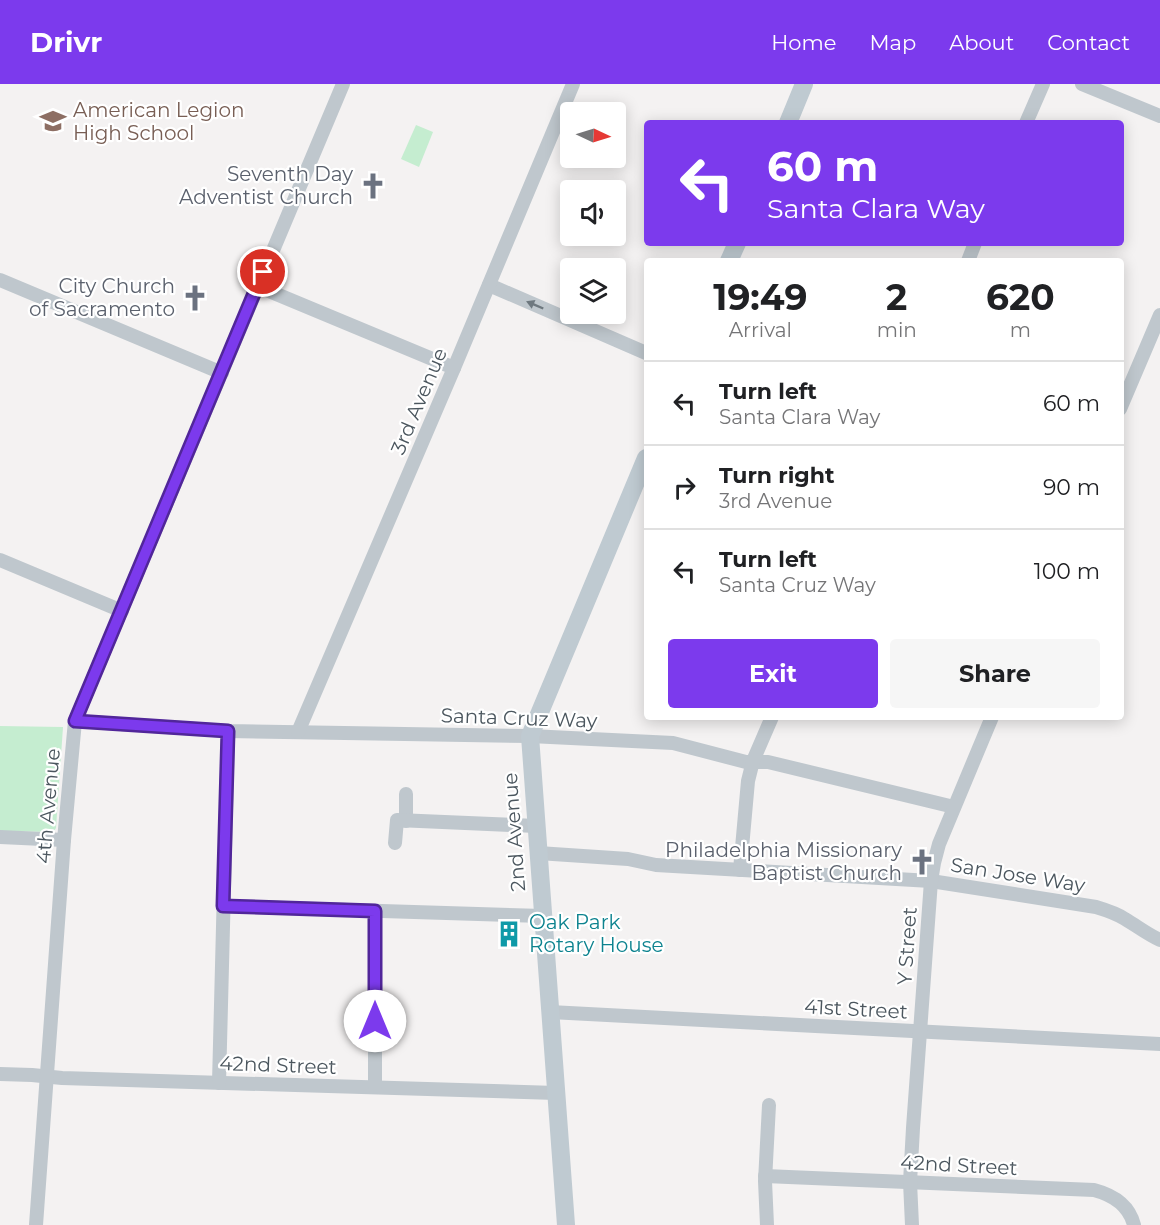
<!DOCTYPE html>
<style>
body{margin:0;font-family:Montserrat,sans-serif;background:#f6f6f6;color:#202124;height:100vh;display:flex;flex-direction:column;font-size:22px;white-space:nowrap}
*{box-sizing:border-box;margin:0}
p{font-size:20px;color:#757577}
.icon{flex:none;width:33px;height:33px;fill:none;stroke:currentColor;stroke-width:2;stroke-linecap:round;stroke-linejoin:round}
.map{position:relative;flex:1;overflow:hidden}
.details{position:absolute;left:644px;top:174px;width:480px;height:462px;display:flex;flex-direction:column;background:#fff;border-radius:6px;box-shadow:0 3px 15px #0003}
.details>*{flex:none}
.banner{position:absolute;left:644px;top:36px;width:480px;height:126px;border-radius:6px;box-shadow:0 3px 15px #0003;background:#7c3aed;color:#fff;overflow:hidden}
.needle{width:39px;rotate:94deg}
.controls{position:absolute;left:560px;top:18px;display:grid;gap:12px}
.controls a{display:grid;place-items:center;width:66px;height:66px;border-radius:6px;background:#fff;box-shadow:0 3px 15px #0003;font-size:30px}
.pin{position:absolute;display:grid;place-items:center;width:51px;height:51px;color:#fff;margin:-26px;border:3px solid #fff;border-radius:50%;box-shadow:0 2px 6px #0007}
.me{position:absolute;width:66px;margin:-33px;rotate:0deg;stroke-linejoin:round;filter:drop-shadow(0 0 4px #0008)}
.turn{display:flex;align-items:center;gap:21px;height:126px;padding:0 24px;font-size:27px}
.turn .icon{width:78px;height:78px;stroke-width:2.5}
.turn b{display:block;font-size:42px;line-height:51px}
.eta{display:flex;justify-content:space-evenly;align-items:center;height:102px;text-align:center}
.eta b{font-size:36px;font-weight:700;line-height:42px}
.primary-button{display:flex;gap:12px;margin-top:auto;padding:12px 24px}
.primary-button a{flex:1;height:69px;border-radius:6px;background:#7c3aed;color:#fff;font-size:24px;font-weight:700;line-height:69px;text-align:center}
.primary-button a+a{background:#f6f6f6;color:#202124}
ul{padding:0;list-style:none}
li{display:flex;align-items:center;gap:18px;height:84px;padding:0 24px;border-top:2px solid #e0e0e0}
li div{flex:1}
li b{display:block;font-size:22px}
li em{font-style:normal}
header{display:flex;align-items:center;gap:36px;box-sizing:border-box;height:84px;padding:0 30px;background:#7c3aed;color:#fff}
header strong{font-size:28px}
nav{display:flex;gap:33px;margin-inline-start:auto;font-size:21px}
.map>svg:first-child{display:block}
</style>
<header>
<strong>Drivr</strong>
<nav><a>Home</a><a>Map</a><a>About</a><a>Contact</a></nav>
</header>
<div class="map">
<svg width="1160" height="1141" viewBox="0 0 1160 1141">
<rect width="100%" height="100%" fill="#f4f2f2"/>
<!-- green -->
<g fill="#c5edd0">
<path d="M416,41L433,48L419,83L401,75Z"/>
<path d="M0,642L63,643L56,744L54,747L51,748L0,747Z"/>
</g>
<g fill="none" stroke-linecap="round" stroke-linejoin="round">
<!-- street -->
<g stroke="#bfc7cd" stroke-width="14">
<path d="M1082,0L1160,32"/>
<path d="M1026,39L1043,0"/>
<path d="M968,177L975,159"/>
<path d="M0,196L222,289"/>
<path d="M489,201L646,269"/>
<path d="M257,202L454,284"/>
<path d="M1120,325L1160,231"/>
<path d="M0,476L122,527"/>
<path d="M75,637L228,647L530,652L673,659L746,678H768L954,723"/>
<path d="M298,648L454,284L573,0"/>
<path d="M406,737V710"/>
<path d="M0,753L64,756"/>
<path d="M395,759L397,736L536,742"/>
<path d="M538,769L628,775L656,781L931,797L1096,823C1106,826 1116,829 1125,835C1137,842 1147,850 1160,856"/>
<path d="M740,786L748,697L753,677L772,633"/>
<path d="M223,822L543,832"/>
<path d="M550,928L1160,960"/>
<path d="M0,990L32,991L62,994L556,1009"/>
<path d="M219,999L228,647"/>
<path d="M375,1003V827"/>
<path d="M765,1092L1094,1106C1113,1111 1129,1121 1134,1141"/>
<path d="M36,1141L64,756L75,637L343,0"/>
<path d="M767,1141L765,1097L769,1021"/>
<path d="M912,1141L910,1098L913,1044L931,797L934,779L939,760L992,633"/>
</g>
<!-- secondary -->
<g stroke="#bfcad1" stroke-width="18">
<path d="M788,39L804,0"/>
<path d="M729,177L737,159"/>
<path d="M566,1141L530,652L646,374"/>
</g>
</g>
<!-- one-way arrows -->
<defs><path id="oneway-solid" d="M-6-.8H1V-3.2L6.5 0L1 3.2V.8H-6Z" transform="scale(1.5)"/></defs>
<use fill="#6e787f" href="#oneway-solid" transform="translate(535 221) rotate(-157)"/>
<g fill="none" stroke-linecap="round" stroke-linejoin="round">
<!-- route casing -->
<g stroke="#51269a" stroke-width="15">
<path id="route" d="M263,188L75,637L228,647L223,822L375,827V937"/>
</g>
<!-- route -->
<use href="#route" stroke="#7c3aed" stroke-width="10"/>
</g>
<!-- icons -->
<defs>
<g id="school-bare" transform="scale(2.07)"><path d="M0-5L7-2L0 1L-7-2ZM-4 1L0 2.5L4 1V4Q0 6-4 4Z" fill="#8d6e63" stroke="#fff" stroke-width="2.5" paint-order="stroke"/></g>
<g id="church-bare" transform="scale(2.07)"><path d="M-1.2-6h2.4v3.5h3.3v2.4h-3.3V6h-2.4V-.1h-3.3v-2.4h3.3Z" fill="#6b7280" stroke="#fff" stroke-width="2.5" paint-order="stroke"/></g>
<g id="building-bare" transform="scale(2.07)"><path d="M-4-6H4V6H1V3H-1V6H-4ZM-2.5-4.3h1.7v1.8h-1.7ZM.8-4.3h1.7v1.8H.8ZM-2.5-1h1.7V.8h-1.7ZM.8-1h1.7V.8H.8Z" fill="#0f9aa8" stroke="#fff" stroke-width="2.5" paint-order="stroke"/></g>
</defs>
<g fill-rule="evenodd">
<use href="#school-bare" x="53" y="37"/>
<use href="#church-bare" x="373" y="102"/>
<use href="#church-bare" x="195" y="214"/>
<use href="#church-bare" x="922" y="778"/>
<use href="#building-bare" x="509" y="850"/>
</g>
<g text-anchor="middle" stroke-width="4.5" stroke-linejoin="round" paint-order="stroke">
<!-- education labels -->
<g font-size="20" fill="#785e54" stroke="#fff" text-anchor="start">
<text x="73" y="33">American Legion<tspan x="73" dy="23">High School</tspan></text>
</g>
<!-- worship labels -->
<g font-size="20" fill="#5b616d" stroke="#fff" text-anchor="end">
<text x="353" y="97">Seventh Day<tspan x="353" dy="23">Adventist Church</tspan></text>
<text x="175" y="209">City Church<tspan x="175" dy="23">of Sacramento</tspan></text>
<text x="902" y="773">Philadelphia Missionary<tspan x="902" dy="23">Baptist Church</tspan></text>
</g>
<!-- street labels -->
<g font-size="20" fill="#4b565e" stroke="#fff">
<text transform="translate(419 317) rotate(-67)" y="7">3rd Avenue</text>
<text transform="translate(519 634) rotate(2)" y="7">Santa Cruz Way</text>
<text transform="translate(48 722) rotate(-85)" y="7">4th Avenue</text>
<text transform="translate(514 748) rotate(-94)" y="7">2nd Avenue</text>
<text transform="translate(1018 791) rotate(9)" y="7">San Jose Way</text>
<text transform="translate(907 862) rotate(-86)" y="7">Y Street</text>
<text transform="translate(856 925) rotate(3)" y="7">41st Street</text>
<text transform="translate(278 981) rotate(2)" y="7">42nd Street</text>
<text transform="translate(959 1081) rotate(3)" y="7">42nd Street</text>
</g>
<!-- culture labels -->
<g font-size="20" fill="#0d838f" stroke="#fff" text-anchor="start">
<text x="529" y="845">Oak Park<tspan x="529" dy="23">Rotary House</tspan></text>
</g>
</g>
</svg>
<div class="controls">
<a><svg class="needle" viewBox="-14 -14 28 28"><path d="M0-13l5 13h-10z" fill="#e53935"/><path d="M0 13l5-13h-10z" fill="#757577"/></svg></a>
<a><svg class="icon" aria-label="sound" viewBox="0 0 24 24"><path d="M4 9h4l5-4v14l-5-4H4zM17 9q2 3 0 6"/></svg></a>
<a><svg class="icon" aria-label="layers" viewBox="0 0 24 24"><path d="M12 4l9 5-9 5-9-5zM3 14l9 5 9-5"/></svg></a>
</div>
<div class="pin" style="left:263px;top:188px;background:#d93025"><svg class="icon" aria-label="arrive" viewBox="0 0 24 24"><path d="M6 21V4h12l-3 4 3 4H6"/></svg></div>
<svg class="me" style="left:375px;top:937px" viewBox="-20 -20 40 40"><circle r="19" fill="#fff"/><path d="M0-13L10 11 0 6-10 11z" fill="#7c3aed"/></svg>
<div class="banner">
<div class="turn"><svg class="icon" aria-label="left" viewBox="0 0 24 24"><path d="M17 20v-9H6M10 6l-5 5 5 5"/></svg><div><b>60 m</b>Santa Clara Way</div></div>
</div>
<section class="details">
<div class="eta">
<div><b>19:49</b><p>Arrival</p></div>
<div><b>2</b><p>min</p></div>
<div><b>620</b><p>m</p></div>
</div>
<ul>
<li><svg class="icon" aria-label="left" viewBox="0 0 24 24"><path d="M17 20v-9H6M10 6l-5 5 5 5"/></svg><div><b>Turn left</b><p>Santa Clara Way</p></div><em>60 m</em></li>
<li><svg class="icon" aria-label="right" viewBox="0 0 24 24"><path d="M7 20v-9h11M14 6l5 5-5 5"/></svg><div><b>Turn right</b><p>3rd Avenue</p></div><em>90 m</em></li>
<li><svg class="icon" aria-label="left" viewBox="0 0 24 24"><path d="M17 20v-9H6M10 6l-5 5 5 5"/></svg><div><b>Turn left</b><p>Santa Cruz Way</p></div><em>100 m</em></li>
</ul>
<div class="primary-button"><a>Exit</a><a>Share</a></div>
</section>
</div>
